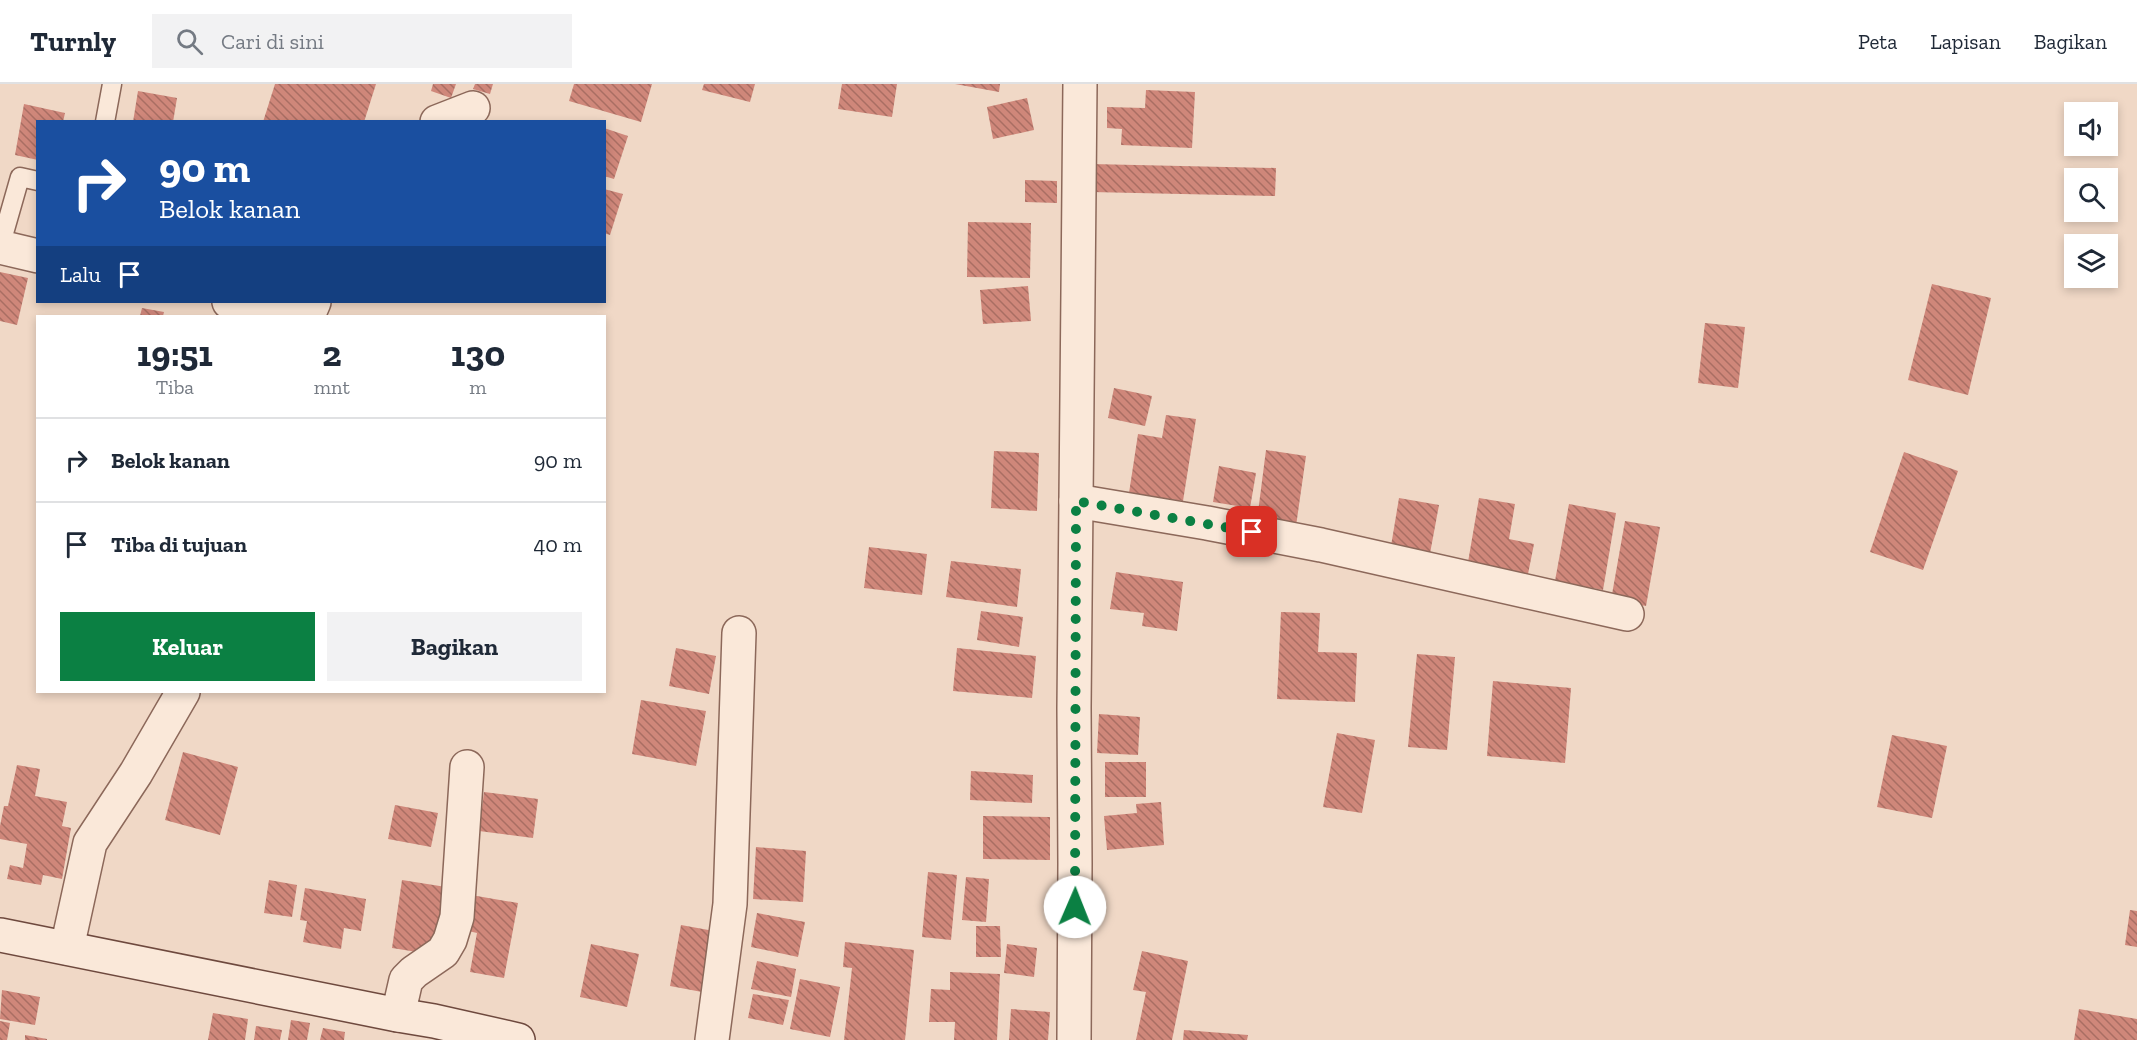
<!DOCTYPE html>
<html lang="id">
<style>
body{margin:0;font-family:"Zilla Slab",serif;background:#f2f2f3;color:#1f2937;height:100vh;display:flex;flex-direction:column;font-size:22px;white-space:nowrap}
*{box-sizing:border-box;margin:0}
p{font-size:20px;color:#747a83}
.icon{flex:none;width:33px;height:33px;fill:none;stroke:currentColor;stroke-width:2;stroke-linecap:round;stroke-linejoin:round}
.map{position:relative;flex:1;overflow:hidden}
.details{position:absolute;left:36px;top:231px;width:570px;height:378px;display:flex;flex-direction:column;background:#fff;border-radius:0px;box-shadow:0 3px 9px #0003}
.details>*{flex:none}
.hud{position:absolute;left:36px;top:36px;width:570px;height:183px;border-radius:0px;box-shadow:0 3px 9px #0003;background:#1a4fa0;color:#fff;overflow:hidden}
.fabs{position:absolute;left:2064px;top:18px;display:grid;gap:12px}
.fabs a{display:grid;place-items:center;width:54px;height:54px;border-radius:0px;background:#fff;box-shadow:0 3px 9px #0003;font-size:30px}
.pin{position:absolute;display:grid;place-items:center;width:51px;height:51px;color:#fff;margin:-26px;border-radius:12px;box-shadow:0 3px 9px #0006}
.me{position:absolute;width:66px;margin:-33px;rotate:1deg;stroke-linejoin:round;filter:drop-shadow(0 0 4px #0008)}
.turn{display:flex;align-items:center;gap:21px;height:126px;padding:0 24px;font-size:27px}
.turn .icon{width:78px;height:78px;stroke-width:2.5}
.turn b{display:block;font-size:42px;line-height:51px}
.then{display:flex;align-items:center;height:57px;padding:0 24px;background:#0003;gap:12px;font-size:22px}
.eta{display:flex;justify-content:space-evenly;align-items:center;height:102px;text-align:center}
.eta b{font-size:36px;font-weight:700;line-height:42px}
.button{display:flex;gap:12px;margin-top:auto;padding:12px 24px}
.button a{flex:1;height:69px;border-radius:0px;background:#0b8043;color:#fff;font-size:24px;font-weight:700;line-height:69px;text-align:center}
.button a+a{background:#f2f2f3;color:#1f2937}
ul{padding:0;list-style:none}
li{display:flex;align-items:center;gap:18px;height:84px;padding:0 24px;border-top:2px solid #e0e1e3}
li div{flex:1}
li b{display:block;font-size:22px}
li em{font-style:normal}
header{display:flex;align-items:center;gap:36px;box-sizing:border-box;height:84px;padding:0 30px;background:#fff;border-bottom:2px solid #e0e1e3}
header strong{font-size:28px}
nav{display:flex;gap:33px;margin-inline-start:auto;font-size:21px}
.search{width:420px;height:54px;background:#f2f2f3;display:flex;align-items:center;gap:15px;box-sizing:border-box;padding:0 21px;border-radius:0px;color:#747a83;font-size:22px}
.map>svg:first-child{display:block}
</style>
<header>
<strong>Turnly</strong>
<div class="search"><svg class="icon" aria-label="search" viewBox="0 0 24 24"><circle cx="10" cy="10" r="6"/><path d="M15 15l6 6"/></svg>Cari di sini</div>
<nav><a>Peta</a><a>Lapisan</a><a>Bagikan</a></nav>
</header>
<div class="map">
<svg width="2137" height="956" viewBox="0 0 2137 956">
<defs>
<pattern id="building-back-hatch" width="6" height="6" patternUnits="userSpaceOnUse" patternTransform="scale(1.5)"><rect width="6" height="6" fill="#cf877a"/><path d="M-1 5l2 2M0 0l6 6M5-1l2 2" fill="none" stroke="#a96e63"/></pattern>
</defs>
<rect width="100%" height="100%" fill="#f0d8c6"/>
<!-- building -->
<g fill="url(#building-back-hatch)">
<path d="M275,0H376L364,38H263Z"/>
<path d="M433,0H456L451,14L431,7Z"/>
<path d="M475,0H493L490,10L473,5Z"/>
<path d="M574,0H652L641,38L569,17Z"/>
<path d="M704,0H755L750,18L702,6Z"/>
<path d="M842,0H897L892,33L838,25Z"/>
<path d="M955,0H1000L999,8Z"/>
<path d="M1146,6L1195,8L1192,64L1121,61L1122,45L1107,44V23L1145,24Z"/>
<path d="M138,7L177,14L173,38H133Z"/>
<path d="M1027,14L1034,46L993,55L987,23Z"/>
<path d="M24,20L65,29L63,38H38V76L15,71Z"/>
<path d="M604,44L628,52L614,95L604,92Z"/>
<path d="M1091,80L1276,84L1275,112L1091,108Z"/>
<path d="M1025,96L1057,97V119L1025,118Z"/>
<path d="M604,105L623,110L610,151L604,149Z"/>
<path d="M968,138L1031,139L1030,194L967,193Z"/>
<path d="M0,188L28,194L17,241L0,237Z"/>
<path d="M1932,200L1991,214L1968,311L1908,296Z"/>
<path d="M1028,202L1031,237L983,240L980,206Z"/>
<path d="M142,224L164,228L163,232H140Z"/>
<path d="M1705,239L1745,243L1738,304L1698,299Z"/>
<path d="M1114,304L1152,312L1145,342L1108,334Z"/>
<path d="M1166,331L1196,335L1183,417L1129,409L1138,350L1162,354Z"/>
<path d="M1266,366L1306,372L1296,442L1257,436Z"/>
<path d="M994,367L1039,369L1037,427L991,424Z"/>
<path d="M1904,368L1958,387L1923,486L1870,468Z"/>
<path d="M1219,382L1256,389L1250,424L1213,418Z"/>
<path d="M1399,414L1439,421L1429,475L1390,468Z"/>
<path d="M1479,414L1515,420L1509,455L1534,460L1527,495L1467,484Z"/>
<path d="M1569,420L1616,429L1603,506L1555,497Z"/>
<path d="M1625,437L1660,443L1646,522L1611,516Z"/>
<path d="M869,463L927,470L922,511L864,504Z"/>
<path d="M951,477L1021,485L1017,523L946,513Z"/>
<path d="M1116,488L1183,498L1177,547L1142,542L1144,529L1110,525Z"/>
<path d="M981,527L1023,533L1019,563L977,556Z"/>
<path d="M1281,528L1320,529L1318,568L1357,569L1355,618L1277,615Z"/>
<path d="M676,564L716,572L709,610L669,602Z"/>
<path d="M957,564L1036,572L1032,614L953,607Z"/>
<path d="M1417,570L1455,573L1447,666L1408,663Z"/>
<path d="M1493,597L1571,604L1565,679L1487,672Z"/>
<path d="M641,616L706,627L696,682L632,670Z"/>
<path d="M1099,630L1140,633L1138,671L1097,669Z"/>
<path d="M1337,649L1375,656L1362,729L1323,723Z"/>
<path d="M1892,651L1947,662L1932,734L1877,723Z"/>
<path d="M183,668L238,683L220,751L165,736Z"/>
<rect x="1105" y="678" width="41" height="35"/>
<path d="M17,681L40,685L35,712L67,718L62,742L71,744L62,795L43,791L41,801L7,795L10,781L23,784L27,760L0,755V742L4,722H8Z"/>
<path d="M971,687L1033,691L1032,719L970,716Z"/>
<path d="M484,708L538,715L533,754L479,747Z"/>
<path d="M1161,718L1164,761L1107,766L1104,732L1137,729L1136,720Z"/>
<path d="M395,721L438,729L431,763L388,755Z"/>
<path d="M983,732L1050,733V776L983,775Z"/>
<path d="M756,763L806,767L803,818L753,815Z"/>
<path d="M928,788L957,791L951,856L922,853Z"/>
<path d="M966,793L989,795L986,838L962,836Z"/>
<path d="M269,796L297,801L292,833L264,829Z"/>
<path d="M402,796L446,803L436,871L392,864Z"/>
<path d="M305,804L366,815L361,847L344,844L341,865L303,858L307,837L300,836Z"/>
<path d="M471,811L518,819L504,894L470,888L477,849L464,846Z"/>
<path d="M2130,826L2137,827V863L2125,861Z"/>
<path d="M757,829L805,838L798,873L751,863Z"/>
<path d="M681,841L714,847L702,908L670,902Z"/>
<path d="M976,842H1000L1001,873H976Z"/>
<path d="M845,858L914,866L905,956H844L852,884L843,883Z"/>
<path d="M591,860L639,870L627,923L580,913Z"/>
<path d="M1007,860L1037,864L1034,893L1004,889Z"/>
<path d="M1142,867L1188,877L1172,956H1136L1146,908L1133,906Z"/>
<path d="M757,877L796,885L791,913L751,905Z"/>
<path d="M950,888L1000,890L997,956H954L955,938H929L931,905L950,906Z"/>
<path d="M800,895L840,903L830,953L790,945Z"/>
<path d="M2,906L40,913L35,941L0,935Z"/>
<path d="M753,910L789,916L783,941L748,934Z"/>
<path d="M1011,925L1050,928L1048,956H1009Z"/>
<path d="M2079,925L2137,935V956H2074Z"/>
<path d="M213,929L248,935L245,956H208Z"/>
<path d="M291,936L310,939L307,956H288Z"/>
<path d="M0,937L10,939L7,956H0Z"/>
<path d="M256,942L282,946L280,956H254Z"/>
<path d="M323,944L345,948L344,956H320Z"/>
<path d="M1184,946L1248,951L1247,956H1183Z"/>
<path d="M25,951L47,955V956H25Z"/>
</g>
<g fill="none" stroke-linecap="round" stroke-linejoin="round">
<!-- lane casing -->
<g stroke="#8c685a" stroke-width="21">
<g id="lane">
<path d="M105,38L112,0"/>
<path d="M0,163L20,93L38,97"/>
</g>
</g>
<!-- street casing -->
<g stroke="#8c685a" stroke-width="36">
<g id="street">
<path d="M437,38L473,24"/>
<path d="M0,163L38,172"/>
<path d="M229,218L292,232"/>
<path d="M308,232L314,218"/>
<path d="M1076,417L1207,439L1321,461L1627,530"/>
<path d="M67,864L90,759L136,689L183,608"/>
<path d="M398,931L406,896L414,888L443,868L450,856L457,833L467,683"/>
<path d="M712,956L730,820L739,549"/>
<path d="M1074,956L1075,779L1074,624L1080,0"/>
</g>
</g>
<!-- secondary casing -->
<g stroke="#6e493e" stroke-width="36">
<path id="secondary" d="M0,851L398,931L434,937L518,956"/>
</g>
<!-- lane -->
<use href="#lane" stroke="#fae8d9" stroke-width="18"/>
<!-- street -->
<use href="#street" stroke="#fae8d9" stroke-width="33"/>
<!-- secondary -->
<use href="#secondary" stroke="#fae8d9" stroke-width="33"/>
</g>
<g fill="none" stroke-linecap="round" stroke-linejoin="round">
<!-- route -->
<path stroke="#0b8043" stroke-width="10" stroke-dasharray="0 18" d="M1075,823L1076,417L1252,448"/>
</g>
</svg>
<div class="fabs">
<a><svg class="icon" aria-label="sound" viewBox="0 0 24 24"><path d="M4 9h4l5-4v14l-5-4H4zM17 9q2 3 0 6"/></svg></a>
<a><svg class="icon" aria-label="search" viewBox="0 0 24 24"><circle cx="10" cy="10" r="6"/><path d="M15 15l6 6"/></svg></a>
<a><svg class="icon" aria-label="layers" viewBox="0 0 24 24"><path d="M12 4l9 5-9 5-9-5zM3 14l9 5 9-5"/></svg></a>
</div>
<div class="pin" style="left:1252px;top:448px;background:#d93025"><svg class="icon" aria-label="arrive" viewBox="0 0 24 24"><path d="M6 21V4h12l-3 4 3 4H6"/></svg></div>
<svg class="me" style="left:1075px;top:823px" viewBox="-20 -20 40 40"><circle r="19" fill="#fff"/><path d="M0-13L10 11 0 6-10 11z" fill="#0b8043"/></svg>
<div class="hud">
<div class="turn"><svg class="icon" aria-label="right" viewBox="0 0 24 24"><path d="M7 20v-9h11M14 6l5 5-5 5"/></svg><div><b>90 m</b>Belok kanan</div></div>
<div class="then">Lalu<svg class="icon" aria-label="arrive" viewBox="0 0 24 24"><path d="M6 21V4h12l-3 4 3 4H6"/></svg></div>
</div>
<section class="details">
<div class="eta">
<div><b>19:51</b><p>Tiba</p></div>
<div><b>2</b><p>mnt</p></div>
<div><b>130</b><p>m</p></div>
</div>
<ul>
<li><svg class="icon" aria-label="right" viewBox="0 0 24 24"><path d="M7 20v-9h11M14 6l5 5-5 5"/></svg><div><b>Belok kanan</b></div><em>90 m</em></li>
<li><svg class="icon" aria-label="arrive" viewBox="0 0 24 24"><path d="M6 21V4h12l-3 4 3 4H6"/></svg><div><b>Tiba di tujuan</b></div><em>40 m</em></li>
</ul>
<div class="button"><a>Keluar</a><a>Bagikan</a></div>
</section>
</div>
